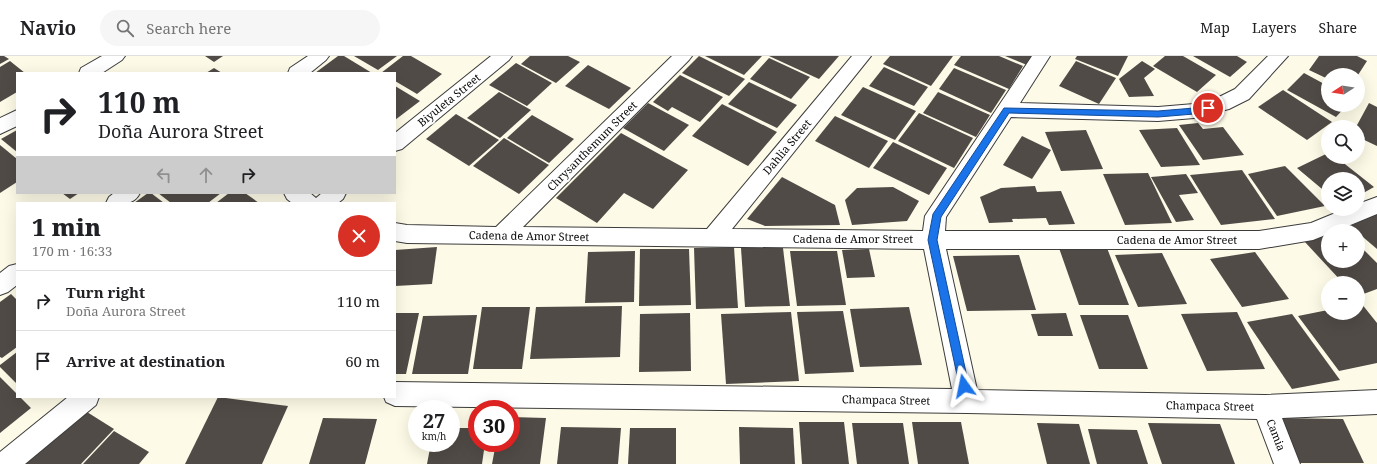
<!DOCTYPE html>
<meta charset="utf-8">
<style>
body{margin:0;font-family:"Noto Serif",serif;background:#f6f6f6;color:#202124;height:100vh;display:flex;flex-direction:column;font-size:15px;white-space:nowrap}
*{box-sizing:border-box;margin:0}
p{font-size:13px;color:#757577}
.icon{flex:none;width:22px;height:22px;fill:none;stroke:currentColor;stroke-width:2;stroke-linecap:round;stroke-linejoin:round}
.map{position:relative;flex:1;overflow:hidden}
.side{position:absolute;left:16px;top:146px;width:380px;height:196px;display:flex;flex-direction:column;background:#fff;border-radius:0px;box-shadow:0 4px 16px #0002}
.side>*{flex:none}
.banner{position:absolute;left:16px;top:16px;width:380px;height:122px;border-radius:0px;box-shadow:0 4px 16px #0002;background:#fff;color:#202124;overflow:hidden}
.needle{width:26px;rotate:258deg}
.tools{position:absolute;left:1321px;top:12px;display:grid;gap:8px}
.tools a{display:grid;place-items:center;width:44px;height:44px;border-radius:50%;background:#fff;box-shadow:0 4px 16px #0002;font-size:20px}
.speed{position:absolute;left:408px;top:344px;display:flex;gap:8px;font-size:20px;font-weight:700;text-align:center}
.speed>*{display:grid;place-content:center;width:52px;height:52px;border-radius:50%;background:#fff;box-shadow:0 4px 16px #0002;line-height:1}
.speed small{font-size:10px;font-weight:400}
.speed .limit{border:6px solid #d22;background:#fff;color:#111}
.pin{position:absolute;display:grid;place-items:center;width:34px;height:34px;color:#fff;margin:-17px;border:2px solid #fff;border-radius:50%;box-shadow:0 1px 4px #0007}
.me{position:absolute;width:44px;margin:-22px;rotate:348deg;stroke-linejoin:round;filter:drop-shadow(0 0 3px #0008)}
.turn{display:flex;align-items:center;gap:14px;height:84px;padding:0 16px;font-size:18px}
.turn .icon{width:52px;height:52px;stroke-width:2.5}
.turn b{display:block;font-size:28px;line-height:34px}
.lanes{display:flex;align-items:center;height:38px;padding:0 16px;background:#0003;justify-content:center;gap:20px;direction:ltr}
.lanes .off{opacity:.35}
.round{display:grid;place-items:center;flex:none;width:42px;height:42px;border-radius:21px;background:#f6f6f6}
.overview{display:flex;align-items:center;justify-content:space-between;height:68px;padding:0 16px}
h1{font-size:24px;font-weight:800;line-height:30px}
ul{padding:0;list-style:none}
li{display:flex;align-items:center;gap:12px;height:60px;padding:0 16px;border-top:1px solid #e0e0e0}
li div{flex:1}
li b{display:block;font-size:15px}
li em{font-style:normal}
header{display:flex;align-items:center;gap:24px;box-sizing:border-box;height:56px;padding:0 20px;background:#fff;border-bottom:1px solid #e0e0e0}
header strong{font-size:19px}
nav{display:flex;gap:22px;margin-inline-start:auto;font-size:14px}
.search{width:280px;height:36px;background:#f6f6f6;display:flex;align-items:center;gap:10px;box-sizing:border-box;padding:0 14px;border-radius:22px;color:#757577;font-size:15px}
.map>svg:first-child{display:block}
</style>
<header>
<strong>Navio</strong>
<div class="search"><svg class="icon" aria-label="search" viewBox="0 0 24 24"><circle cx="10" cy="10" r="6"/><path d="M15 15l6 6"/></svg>Search here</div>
<nav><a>Map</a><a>Layers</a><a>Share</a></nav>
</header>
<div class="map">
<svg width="1377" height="408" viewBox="0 0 1377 408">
<rect width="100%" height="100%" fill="#fdfae7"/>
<!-- building -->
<g fill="#514b47">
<path d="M0,0H4L9,3L0,8Z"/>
<path d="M205,0H223L214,6Z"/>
<path d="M338,0H344L372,17H315Z"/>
<path d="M354,0H397L378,14Z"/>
<path d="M403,0H411L442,18L417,38L395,25V17H381Z"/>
<path d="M530,0H568L580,6L556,27L521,8Z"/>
<path d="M699,0L745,23L729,40L682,17Z"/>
<path d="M705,0H762L744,19Z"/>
<path d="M769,0H839L819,23Z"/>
<path d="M890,0H953L931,30L883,8Z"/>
<path d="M961,0H999L1023,10L1009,33L954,9Z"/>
<path d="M1005,0H1032L1027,9Z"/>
<path d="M1077,0H1128L1118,20L1075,3Z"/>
<path d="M1165,0H1183L1216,19L1197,36L1153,10Z"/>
<path d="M1193,0H1237L1247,6L1230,21Z"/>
<path d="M1319,0H1357L1367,5L1358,19H1328V23L1309,14Z"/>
<path d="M769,2L810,21L791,43L750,23Z"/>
<path d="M10,5L25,17H17V36L0,46V11Z"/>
<path d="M1076,5L1116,22L1099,48L1059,30Z"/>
<path d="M1142,5L1155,13L1144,22L1154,40L1129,41L1119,23Z"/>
<path d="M516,7L552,27L527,50L489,29Z"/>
<path d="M588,9L631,32L609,53L565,30Z"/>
<path d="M884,11L928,31L914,50L869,30Z"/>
<path d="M214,12L222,17H206Z"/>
<path d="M954,12L1006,34L991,57L939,33Z"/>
<path d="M1304,17L1328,30V49H1347L1336,61L1287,34Z"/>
<path d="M680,19L723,41L700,66L672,51L668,55L653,46Z"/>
<path d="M749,26L797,49L777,72L728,48Z"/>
<path d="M395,30L420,45L395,64Z"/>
<path d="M863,31L916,55L895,84L841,59Z"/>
<path d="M1283,34L1332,66L1307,84L1258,51Z"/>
<path d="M499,36L531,54L500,82L467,62Z"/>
<path d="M938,36L990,59L976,81L923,57Z"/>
<path d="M648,47L689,69L664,95L623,72Z"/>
<path d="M1369,47L1377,51V90L1358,81V71H1356Z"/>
<path d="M722,48L777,76L748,110L692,80Z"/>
<path d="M919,57L973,82L954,112L898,85Z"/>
<path d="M456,58L499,84L469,110L426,83Z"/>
<path d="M532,59L574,83L549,107L507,82Z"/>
<path d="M835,60L888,85L869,112L815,85Z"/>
<path d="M1198,67L1203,73L1223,71L1244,99L1203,104L1179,69Z"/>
<path d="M1177,72L1200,109L1161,111L1139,74Z"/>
<path d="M17,74V96L1,83Z"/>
<path d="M1086,74L1103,113L1061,115L1045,76Z"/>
<path d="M621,77L688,114L653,153L624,137L597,167L556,142Z"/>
<path d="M1022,80L1051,94L1032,123L1003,109Z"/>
<path d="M504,82L549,109L519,138L473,110Z"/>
<path d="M893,86L947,112L929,139L873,112Z"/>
<path d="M0,89L17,103V126L0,137Z"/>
<path d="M1328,97V101H1336L1374,131L1358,140V123H1328V138L1297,112Z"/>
<path d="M1285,110L1325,150L1277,160L1248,118Z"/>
<path d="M1242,114L1275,163L1221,169L1190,119Z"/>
<path d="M1148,117L1172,167L1125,169L1103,118Z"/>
<path d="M1186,118L1198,137L1179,139L1194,164L1176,166L1151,121Z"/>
<path d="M782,121L835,149L840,169L765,170L747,163Z"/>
<path d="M1035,130L1037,136L1061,135L1075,168L1049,169L1046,162L1012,163L1013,166L989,167L980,141L1001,132Z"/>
<path d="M893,131L919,145L907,165L852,169L845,144L857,132Z"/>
<path d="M62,137H79L70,143Z"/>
<path d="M148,137H151L164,147H134Z"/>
<path d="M158,137H221L208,147H171Z"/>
<path d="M229,137H245L259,147H216Z"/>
<path d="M1377,158V193L1350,170Z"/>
<path d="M1328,178V205H1358V188L1377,207V233L1358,240V227H1343L1304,185Z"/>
<path d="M437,191L432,228L395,230V194Z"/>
<path d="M734,191L738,252L696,253L694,192Z"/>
<path d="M741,192H783L790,250L745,251Z"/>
<path d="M1059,192H1107L1129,249H1079Z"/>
<path d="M640,193H689L691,249L639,250Z"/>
<path d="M869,193L875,221L847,222L842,194Z"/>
<path d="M635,195L634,246L585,247L588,196Z"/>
<path d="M790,195H837L846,249L797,250Z"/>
<path d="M1255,196L1289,243L1242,251L1210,203Z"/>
<path d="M1162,197L1187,248L1138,251L1115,199Z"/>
<path d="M1019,199L1036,254L967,255L953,200Z"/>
<path d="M11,238L17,244V291L2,302L0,301V246Z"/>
<path d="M1361,247L1377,267V307L1339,315L1298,260L1328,254V257H1358V248Z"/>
<path d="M622,250L620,301L530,303L536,251Z"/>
<path d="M482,251H530L522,313H473Z"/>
<path d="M909,251L922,309L860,311L850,253Z"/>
<path d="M843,255L854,316L805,318L797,256Z"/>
<path d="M791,256L799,325L726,328L721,258Z"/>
<path d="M1237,256L1265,313L1207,315L1181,258Z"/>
<path d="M395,257H419L406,318H395Z"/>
<path d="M690,257L691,315L639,316L640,258Z"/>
<path d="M1066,257L1073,280H1038L1031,258Z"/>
<path d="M1292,258L1340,324L1292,333L1247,266Z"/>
<path d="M477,259L468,318H412L423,260Z"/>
<path d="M1080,259H1128L1148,313H1099Z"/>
<path d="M17,296V328L0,311V309Z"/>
<path d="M0,321L17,338V341H20L31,352L0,377Z"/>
<path d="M218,341L288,350L262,408H185Z"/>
<path d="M79,351L114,373L81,408H22Z"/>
<path d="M511,361L546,362L540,408H492L496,387H511Z"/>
<path d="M323,362L377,363L365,408H309Z"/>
<path d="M1278,362L1343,363L1364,407H1298Z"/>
<path d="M799,366H844L849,408H802Z"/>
<path d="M912,366H961L969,408H918Z"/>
<path d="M852,367H903L909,408H857Z"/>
<path d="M1037,367L1079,368L1090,408H1047Z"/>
<path d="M1148,367L1220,368L1235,408H1162Z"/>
<path d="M561,371L621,372L618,408H557Z"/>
<path d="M739,371L793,372L795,408H740Z"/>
<path d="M451,372H477V387H485L482,408H427L431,387H451Z"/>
<path d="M630,372H676V408H628Z"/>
<path d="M1088,373L1137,374L1148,408H1097Z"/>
<path d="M114,375L149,396L139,408H83Z"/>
</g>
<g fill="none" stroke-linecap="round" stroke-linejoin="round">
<!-- street casing -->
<g stroke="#3c3c3c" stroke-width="2">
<g id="street">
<path d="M102,0H125L122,4L102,17H79L81,12Z"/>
<path d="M308,0H329L326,4L310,17H288L290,12Z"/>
<path d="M491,0H512L509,4L402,93L395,95V77Z"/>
<path d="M672,0H692L689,4L523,171L707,173L852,0H871L732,173L923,175L925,160L929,154L1032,0H1050L1020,47L1158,51L1194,48L1217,42L1235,33L1268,0H1288L1249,43L1229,53L1194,62L1158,65L1011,61L946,161L945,175H1259L1311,167L1345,153H1358V148L1377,141V158L1336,175H1328V178L1313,184L1259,193H946L977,334L1265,339L1377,334V358L1282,362L1300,408H1274L1257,363L967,357L395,350L386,346L384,341H395V326L952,333L924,193L407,187L395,185V167L407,169L496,171Z"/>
<path d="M17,54V70L0,78V62Z"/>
<path d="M114,137H140C133,151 120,147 106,147L109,141Z"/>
<path d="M284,137H310L316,142L322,137H346L343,143L338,147H292L287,143Z"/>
<path d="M17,208V229L8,236L0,239V217L9,210Z"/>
<path d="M68,341H99L96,349L25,408H0V396Z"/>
</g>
</g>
<!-- street -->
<use href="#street" fill="#fff" fill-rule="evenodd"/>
</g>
<!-- route -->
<path fill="#1a73e8" stroke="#114b97" d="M1208,49L1211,50V54L1194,58L1158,61L1009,57L941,161L937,184L969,330L967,333L964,335L960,333L928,184L933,158L1004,52L1158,55L1194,52Z"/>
<g text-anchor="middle" stroke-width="4" stroke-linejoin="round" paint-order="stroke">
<!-- street labels -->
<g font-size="11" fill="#090909" stroke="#fff">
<text transform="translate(449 44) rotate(-39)" y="4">Biyuleta Street</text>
<text transform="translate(592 90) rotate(-45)" y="4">Chrysanthemum Street</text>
<text transform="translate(787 91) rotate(-50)" y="4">Dahlia Street</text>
<text transform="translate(529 180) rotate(1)" y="4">Cadena de Amor Street</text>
<text x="853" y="187">Cadena de Amor Street</text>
<text x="1177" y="188">Cadena de Amor Street</text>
<text transform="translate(886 344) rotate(1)" y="4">Champaca Street</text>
<text transform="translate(1210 350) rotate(1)" y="4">Champaca Street</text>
<text transform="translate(1276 379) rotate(69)" y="4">Camia</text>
</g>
</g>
</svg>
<div class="tools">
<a><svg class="needle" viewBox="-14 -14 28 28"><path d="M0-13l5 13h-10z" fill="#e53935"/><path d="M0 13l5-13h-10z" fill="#757577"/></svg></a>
<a><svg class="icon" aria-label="search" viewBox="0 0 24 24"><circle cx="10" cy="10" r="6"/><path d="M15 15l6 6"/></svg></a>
<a><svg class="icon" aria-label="layers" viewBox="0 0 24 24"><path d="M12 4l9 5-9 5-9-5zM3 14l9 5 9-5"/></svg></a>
<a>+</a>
<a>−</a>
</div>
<div class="speed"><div>27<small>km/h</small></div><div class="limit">30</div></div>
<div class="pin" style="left:1208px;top:52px;background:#d93025"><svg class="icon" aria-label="arrive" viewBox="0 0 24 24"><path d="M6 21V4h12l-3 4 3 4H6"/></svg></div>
<svg class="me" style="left:964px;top:330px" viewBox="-20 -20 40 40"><path d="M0-17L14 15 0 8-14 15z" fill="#1a73e8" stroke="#fff" stroke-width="4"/></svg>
<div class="banner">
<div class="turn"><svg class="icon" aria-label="right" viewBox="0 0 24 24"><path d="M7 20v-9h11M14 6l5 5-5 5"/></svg><div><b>110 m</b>Doña Aurora Street</div></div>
<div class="lanes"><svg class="icon off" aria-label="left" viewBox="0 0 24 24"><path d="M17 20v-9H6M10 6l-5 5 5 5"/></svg><svg class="icon off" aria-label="ahead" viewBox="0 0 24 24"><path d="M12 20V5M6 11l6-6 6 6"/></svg><svg class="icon" aria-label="right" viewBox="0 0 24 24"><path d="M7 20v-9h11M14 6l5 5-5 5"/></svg></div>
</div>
<section class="side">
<div class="overview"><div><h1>1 min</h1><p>170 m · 16:33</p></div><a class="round" style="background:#d93025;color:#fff"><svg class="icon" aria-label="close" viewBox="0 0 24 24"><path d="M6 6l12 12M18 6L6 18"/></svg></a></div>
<ul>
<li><svg class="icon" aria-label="right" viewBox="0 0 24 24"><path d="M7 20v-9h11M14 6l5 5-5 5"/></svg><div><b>Turn right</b><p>Doña Aurora Street</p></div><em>110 m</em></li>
<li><svg class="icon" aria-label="arrive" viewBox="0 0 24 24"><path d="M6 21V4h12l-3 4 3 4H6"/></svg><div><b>Arrive at destination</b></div><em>60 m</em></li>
</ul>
</section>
</div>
